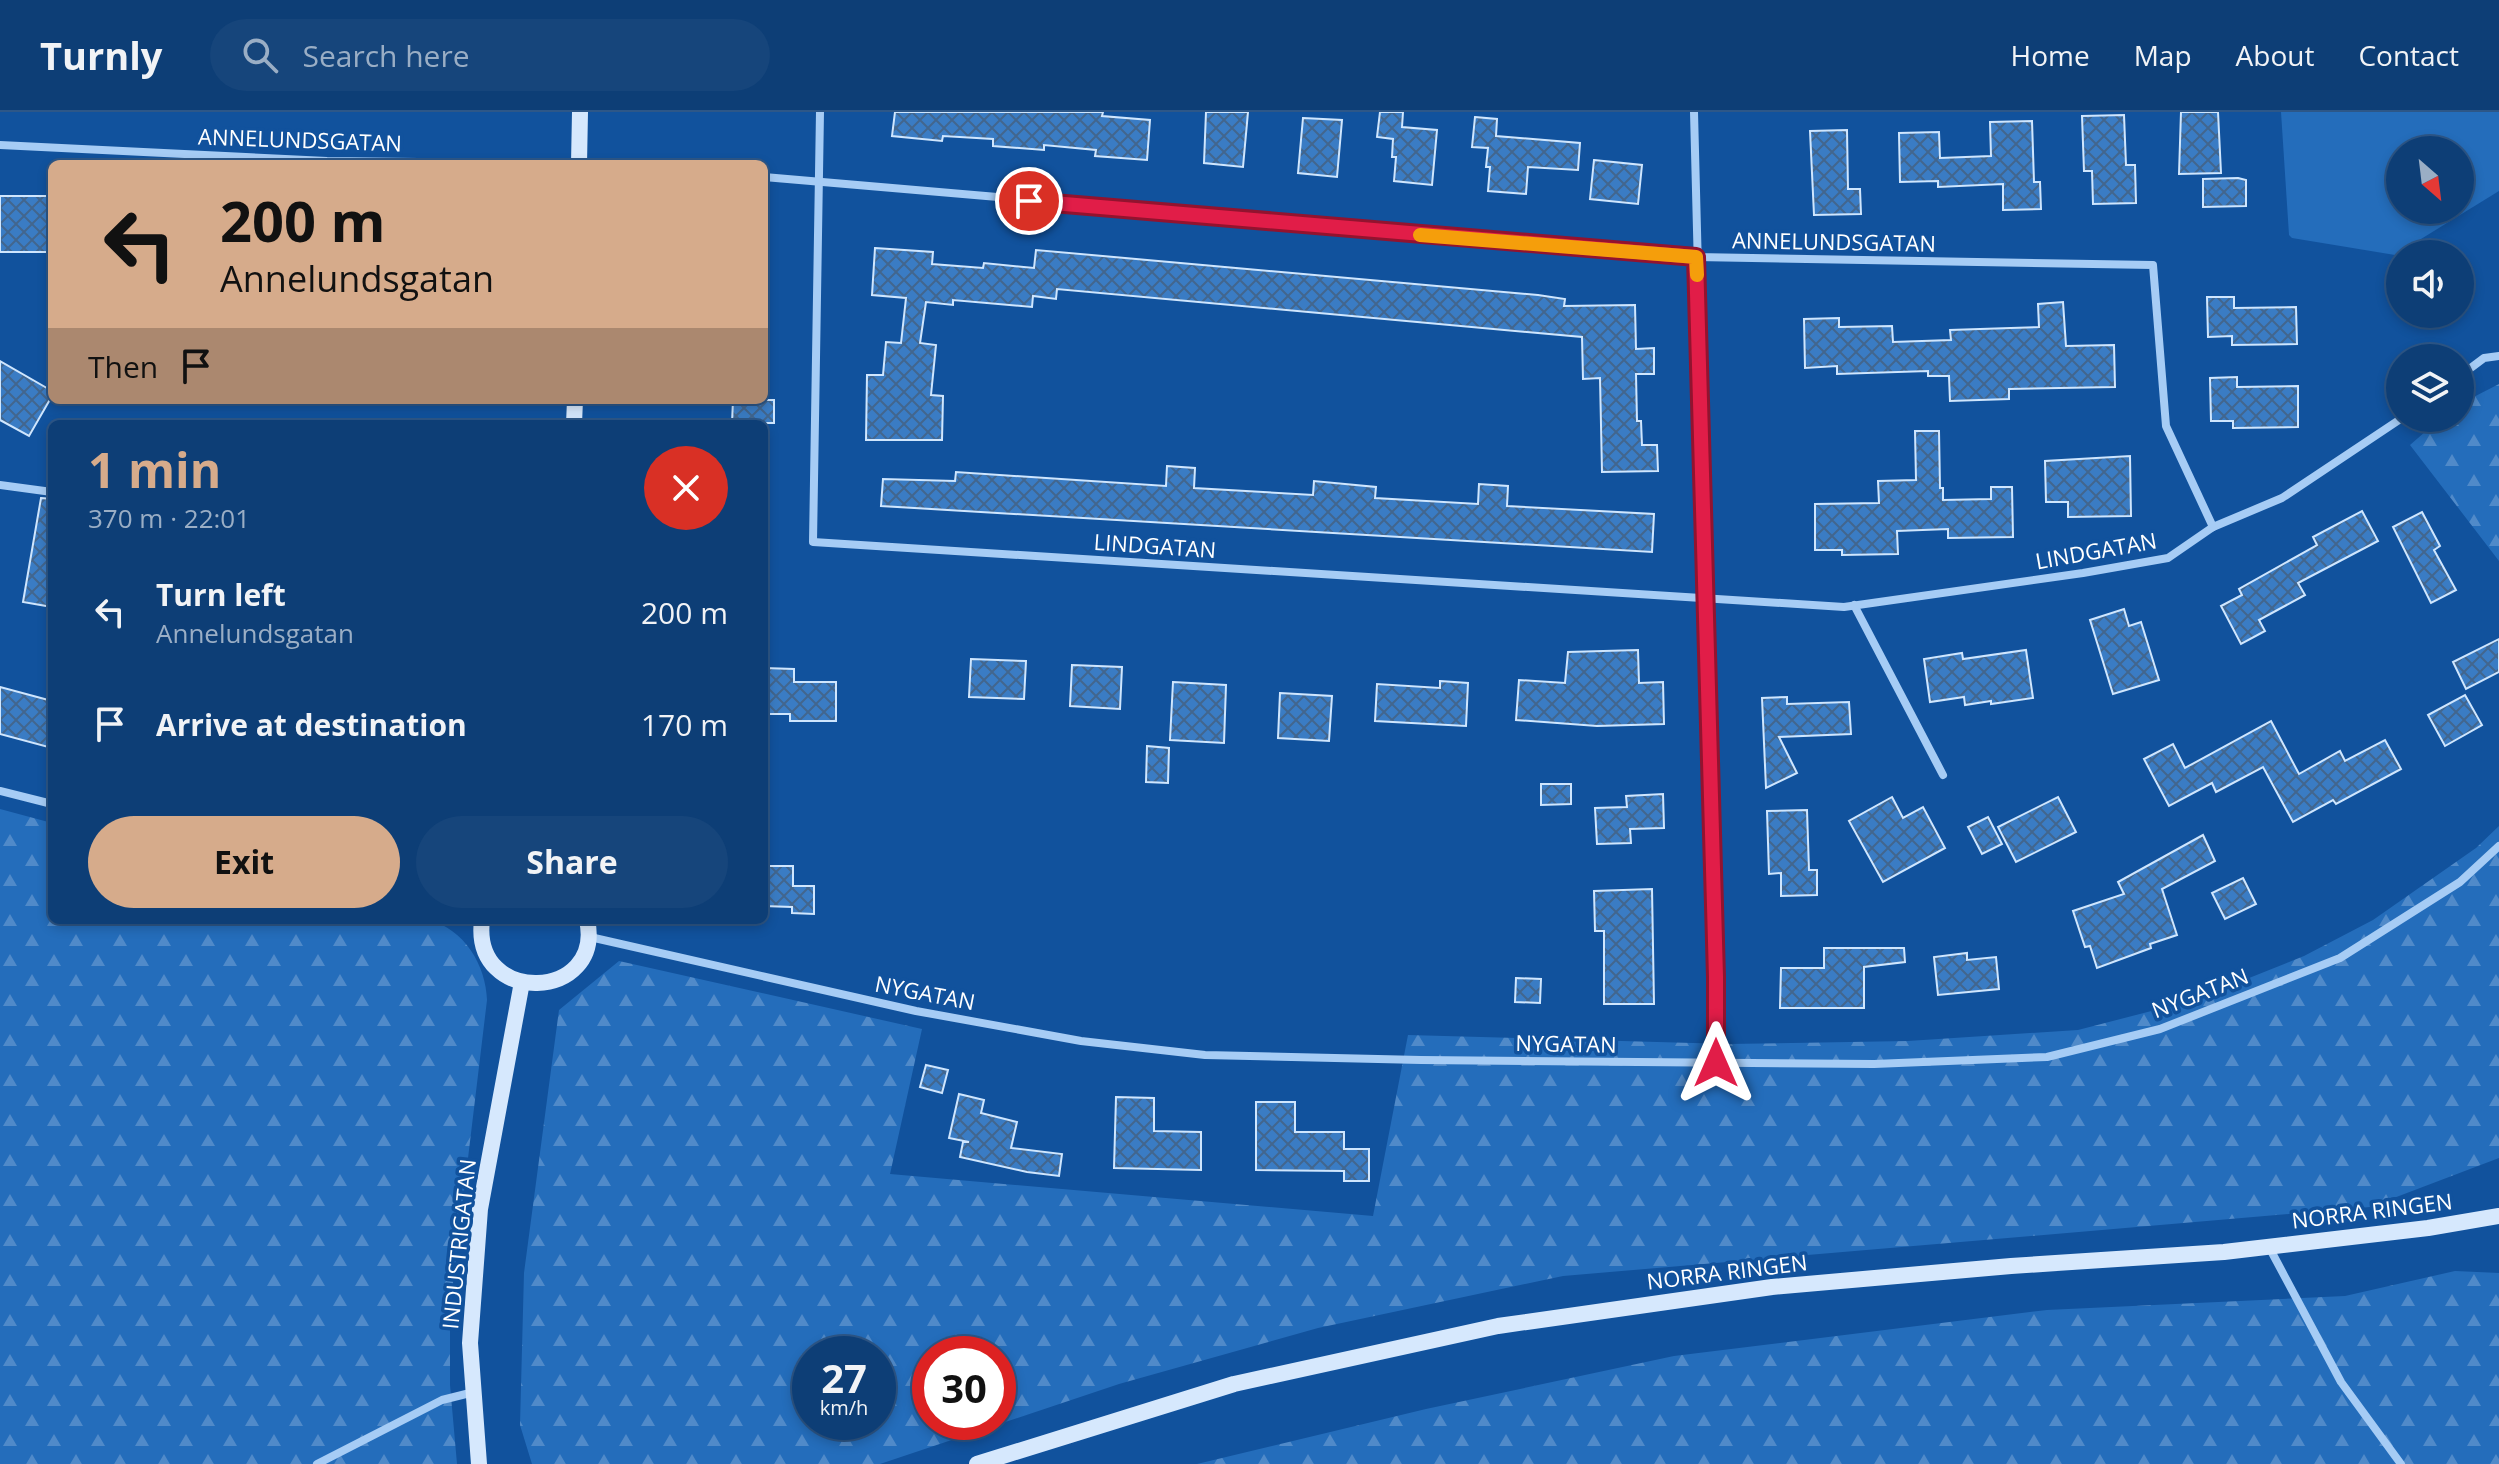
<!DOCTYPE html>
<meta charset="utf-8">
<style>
body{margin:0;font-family:"Open Sans",sans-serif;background:#16457b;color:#f1f3f6;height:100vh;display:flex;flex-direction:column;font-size:30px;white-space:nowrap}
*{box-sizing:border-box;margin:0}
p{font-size:26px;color:#9aaec5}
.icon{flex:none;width:44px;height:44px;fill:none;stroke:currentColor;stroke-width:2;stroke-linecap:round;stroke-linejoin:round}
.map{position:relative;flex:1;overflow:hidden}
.sheet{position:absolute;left:48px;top:308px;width:720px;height:504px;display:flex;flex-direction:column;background:#0d3e76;border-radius:12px;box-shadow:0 4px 12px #0003,0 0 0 2px #2d5788}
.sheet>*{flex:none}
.guide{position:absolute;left:48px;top:48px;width:720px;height:244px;border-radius:12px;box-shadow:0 4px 12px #0003,0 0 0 2px #2d5788;background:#d6ab8b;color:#111;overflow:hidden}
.needle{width:52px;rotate:152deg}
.fabs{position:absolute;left:2386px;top:24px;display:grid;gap:16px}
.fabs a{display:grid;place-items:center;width:88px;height:88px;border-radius:50%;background:#0d3e76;box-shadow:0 4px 12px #0003,0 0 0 2px #2d5788;font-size:40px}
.speed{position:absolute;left:792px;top:1224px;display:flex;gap:16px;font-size:40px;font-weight:700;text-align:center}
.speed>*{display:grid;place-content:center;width:104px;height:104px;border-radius:50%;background:#0d3e76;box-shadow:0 4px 12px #0003,0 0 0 2px #2d5788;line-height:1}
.speed small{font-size:20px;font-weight:400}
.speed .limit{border:12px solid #d22;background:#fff;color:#111}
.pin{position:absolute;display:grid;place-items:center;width:68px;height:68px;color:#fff;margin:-34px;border:4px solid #fff;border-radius:50%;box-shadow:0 2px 8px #0007}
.me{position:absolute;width:88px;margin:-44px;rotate:0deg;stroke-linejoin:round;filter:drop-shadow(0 0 6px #0008)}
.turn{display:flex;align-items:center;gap:28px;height:168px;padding:0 40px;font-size:36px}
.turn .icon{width:104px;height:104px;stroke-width:2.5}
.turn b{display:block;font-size:56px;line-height:68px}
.then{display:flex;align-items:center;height:76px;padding:0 40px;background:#0003;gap:16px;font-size:30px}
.round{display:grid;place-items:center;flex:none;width:84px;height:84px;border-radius:42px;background:#16457b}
.summary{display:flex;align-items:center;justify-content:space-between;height:136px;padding:0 40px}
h1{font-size:48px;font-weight:700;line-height:60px;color:#d6ab8b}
.cta{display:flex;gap:16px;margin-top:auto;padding:16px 40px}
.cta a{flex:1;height:92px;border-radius:48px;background:#d6ab8b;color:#111;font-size:32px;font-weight:700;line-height:92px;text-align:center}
.cta a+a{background:#16457b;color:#f1f3f6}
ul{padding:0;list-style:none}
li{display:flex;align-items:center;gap:24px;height:112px;padding:0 40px}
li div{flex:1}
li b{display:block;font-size:30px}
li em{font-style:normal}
header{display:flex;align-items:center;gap:48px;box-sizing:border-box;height:112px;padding:0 40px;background:#0d3e76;border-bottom:2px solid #2d5788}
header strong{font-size:38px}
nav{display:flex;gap:44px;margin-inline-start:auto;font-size:28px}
.search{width:560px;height:72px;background:#16457b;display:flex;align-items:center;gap:20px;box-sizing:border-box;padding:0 28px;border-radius:44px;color:#9aaec5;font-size:30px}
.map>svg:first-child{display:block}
</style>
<header>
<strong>Turnly</strong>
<div class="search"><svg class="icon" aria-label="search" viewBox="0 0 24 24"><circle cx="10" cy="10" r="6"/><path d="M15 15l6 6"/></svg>Search here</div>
<nav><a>Home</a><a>Map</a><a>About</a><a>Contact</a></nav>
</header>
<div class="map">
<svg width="2499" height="1352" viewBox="0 0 2499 1352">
<defs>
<pattern id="forest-firs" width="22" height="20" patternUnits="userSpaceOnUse" patternTransform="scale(2)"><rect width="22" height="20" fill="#246dbb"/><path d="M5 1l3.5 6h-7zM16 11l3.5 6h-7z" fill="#508ac9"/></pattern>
<pattern id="building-cross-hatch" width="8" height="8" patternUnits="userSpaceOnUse" patternTransform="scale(2)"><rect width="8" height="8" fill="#3a7cc4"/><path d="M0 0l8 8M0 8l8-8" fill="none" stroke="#42668e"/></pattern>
</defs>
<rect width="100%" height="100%" fill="#11529d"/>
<!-- green -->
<path fill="#246dbb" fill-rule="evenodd" d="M2281,0H2499V79L2395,143L2292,126L2289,123ZM2400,38H2460V98H2400Z"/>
<!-- forest -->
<g fill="url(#forest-firs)" fill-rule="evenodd">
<path d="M2499,272V449L2410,333L2441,306H2460V292Z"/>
<path d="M0,697L52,711V808H429C464,817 486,853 487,888L450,1196V1273L457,1352H0Z"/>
<path d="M2499,714V1046L2370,1095L1563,1164L1318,1216L1119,1272L880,1352H532L520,1313L524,1161L559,898L619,849L922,917L890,1062L1373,1104L1408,923L1728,932L1908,929L2078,918L2194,888L2304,844L2373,808L2476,736ZM810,1242H878V1310H810ZM930,1242H998V1310H930Z"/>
<path d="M2455,1159L2499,1161V1352H1197L1426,1297L1674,1244L2047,1198L2345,1184Z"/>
</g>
<!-- building -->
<g fill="url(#building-cross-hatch)" stroke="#cfe6fe" stroke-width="2">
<path d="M895,0H1103L1102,4L1150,8L1147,48L1095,44L1096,38L1044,33V38L993,34V27L943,24L942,29L892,24Z"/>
<path d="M1206,0H1248L1243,55L1204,51Z"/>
<path d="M1380,0H1403L1402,15L1437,18L1432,73L1394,69L1396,45H1392L1393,27L1377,25Z"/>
<path d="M2181,0H2218L2221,61L2179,62Z"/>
<path d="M2124,3L2126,53H2135L2136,91L2093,92L2092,59H2084L2082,4Z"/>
<path d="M1475,5L1497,7L1496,24L1580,31L1578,58L1528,55L1526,82L1488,79L1490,55H1486L1488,36L1472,35Z"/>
<path d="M1303,6L1342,8L1337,65L1298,61Z"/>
<path d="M2032,9L2034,70H2040L2041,97L2003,98V72L1938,75V69L1900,70L1899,21L1939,20L1940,46L1991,44L1990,10Z"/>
<path d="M1847,18L1848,77H1860L1861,102L1814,103L1810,19Z"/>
<path d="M1594,48L1642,53L1638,92L1590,87Z"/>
<path d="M2238,66L2246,68V94L2203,95V67Z"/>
<path d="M0,84H52V129H48V140H0Z"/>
<path d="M875,136L933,140L932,152L983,156L984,151L1034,156L1036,138L1538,183L1565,187L1564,194L1635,193L1636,237L1654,236V262H1636L1637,309H1641L1642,333H1657L1658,359L1602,360L1600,266L1583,267L1582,225L1057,177L1056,187L1033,184L1032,195L953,188V193L926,190L920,231L936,233L931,283L943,284L942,328H866L867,263H883L886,230L901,231L906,186L872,183Z"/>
<path d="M2207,185H2234V196L2296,195L2297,232L2232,233V224L2208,225Z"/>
<path d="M2063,190L2066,234L2114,233L2115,275L2009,277V287L1950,289L1949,264H1928V259L1837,262V254L1805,256L1804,207L1839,206V215L1892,214L1893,230L1951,228L1950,218L2039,215L2038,192Z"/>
<path d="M0,249L52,279V284L29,324L0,308Z"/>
<path d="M2237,265V275L2298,274V315L2233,316V309H2211L2210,266Z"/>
<path d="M733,288H774V311H732Z"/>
<path d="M1915,319H1939L1940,376H1943V388L1991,387V375H2012L2013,425L1948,426V417L1897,419L1898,442L1842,443V438H1815V392L1879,391L1878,369L1916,368Z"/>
<path d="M2130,344L2131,404L2068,405V390H2046L2045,349Z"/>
<path d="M1167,354L1195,356L1194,376L1313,383L1314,369L1376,375L1375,386L1478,392L1479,372L1508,374L1507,394L1654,402L1652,440L881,394L883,367L955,369L956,360L1166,374Z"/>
<path d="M41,386L52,387V495L23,490Z"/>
<path d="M2362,399L2378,429L2298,471L2305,483L2259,508L2265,519L2241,532L2221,494L2242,483L2239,477L2317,433L2313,425Z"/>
<path d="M2422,400L2440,434L2434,438L2456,478L2431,491L2393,415Z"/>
<path d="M2124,497L2129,514L2141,510L2159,568L2113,582L2090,508Z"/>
<path d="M2499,527V560L2466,577L2453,550Z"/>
<path d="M1638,538L1639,571L1663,570L1664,612L1597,614L1516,608L1519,568L1565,571L1568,540Z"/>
<path d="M2026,538L2033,586L1991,592V589L1965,593L1964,585L1930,590L1924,547L1962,541L1963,547Z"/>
<path d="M971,547L1026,549L1024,587L969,585Z"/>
<path d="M1072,553L1122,555L1120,597L1070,594Z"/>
<path d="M764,556L794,557V570H836V609H790V602H764Z"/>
<path d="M1440,569L1468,571L1466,614L1375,609L1377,572L1440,576Z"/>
<path d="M1173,570L1226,573L1224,631L1170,628Z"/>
<path d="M0,575L52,589L47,610L52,612V636L0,622Z"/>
<path d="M1280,581L1332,584L1329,629L1278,626Z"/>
<path d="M2465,583L2482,613L2445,634L2428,603Z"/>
<path d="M1787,585V592L1849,590L1851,622L1779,625L1797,661L1766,676L1762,586Z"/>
<path d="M2271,609L2299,662L2340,639L2345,649L2385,628L2401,657L2336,692L2333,688L2293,710L2263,655L2216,680L2212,671L2169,694L2144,647L2173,632L2185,656Z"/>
<path d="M1147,634L1169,636L1168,671L1146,670Z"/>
<path d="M1541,672H1571V692L1541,693Z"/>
<path d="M1663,682L1664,716L1630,717L1631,731L1597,732L1595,696L1627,695L1626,684Z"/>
<path d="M1892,685L1903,706L1923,695L1945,736L1883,770L1849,709Z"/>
<path d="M2058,685L2076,720L2016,750L1998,715Z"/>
<path d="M1807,698L1809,758H1817V783L1781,784V761L1769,762L1767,699Z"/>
<path d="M1988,705L2002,732L1982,742L1968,715Z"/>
<path d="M2203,723L2215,749L2162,777L2177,823L2150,832L2151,836L2097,856L2090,834L2085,835L2073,799L2124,782L2118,770Z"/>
<path d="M764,754H793V774H814V802L792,801V795L764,794Z"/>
<path d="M2243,766L2256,792L2225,807L2212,781Z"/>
<path d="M1652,777L1654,892H1604V819H1595L1594,779Z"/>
<path d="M1824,836H1904L1905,850L1864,855V896H1780L1781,856H1824Z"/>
<path d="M1967,841V848L1996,845L1999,877L1938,883L1934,845Z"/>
<path d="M1516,866L1541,867L1540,891L1515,890Z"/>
<path d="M926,953L948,958L942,981L920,975Z"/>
<path d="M959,982L984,988L981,1001L1017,1010L1011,1036L1062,1042L1059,1064L1027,1060L960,1045L963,1030H969L949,1026Z"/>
<path d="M1116,985L1154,986V1019L1201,1020V1058L1114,1056Z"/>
<path d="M1256,990H1295V1020H1344V1037H1369V1069H1344V1059L1256,1058Z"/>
</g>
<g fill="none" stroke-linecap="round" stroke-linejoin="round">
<!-- street -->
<g stroke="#a6ccf5" stroke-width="8">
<path d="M820,0L813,430L1844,495L2083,461L2168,446L2213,415L2282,386L2402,306"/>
<path d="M1694,0L1716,865V951"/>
<path d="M0,33L327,49L599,52"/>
<path d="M764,65L1696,145L2153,153L2166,314L2213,415"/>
<path d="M2460,264L2484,246L2499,244"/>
<path d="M0,373L52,380"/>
<path d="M1854,493L1943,663"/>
<path d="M0,679L52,692"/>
<path d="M590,825L916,899L1081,929L1205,943L1421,948L1874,952L2047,945L2160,917L2340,846L2460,770L2499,734"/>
<path d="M2269,1135L2341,1270L2401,1352"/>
<path d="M317,1352L442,1288L474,1280"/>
</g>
<!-- secondary -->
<g stroke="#d6e8fd" stroke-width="16">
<path d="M579,52L580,0"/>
<path d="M574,312L575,288"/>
<path d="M482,808C471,895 605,889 587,808"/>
<path d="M479,1352L470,1231L480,1097L522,870"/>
<path d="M977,1352L1234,1272L1498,1214L1772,1175L2011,1154L2224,1140L2428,1116L2499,1104"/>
</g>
</g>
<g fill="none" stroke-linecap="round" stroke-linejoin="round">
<!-- route casing -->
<g stroke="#92132f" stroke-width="20">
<path id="route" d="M1029,89L1696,145L1716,865V951"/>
</g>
<!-- route -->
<use href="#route" stroke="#e11d48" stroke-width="14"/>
<!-- slow -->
<path stroke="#f59e0b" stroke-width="14" d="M1420,123L1696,145L1697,163"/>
</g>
<g text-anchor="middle" stroke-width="7" stroke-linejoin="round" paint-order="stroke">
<!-- street labels -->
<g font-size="22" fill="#fff" stroke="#11529d">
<text transform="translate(300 28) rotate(2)" y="8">ANNELUNDSGATAN</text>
<text transform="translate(1834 130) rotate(1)" y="8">ANNELUNDSGATAN</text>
<text transform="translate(1155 434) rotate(4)" y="8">LINDGATAN</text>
<text transform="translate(2096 439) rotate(-10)" y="8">LINDGATAN</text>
<text transform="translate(925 881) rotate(11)" y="8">NYGATAN</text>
<text transform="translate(2200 881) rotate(-21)" y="8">NYGATAN</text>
<text transform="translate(1566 932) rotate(1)" y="8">NYGATAN</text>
<text transform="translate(2372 1099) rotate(-7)" y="8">NORRA RINGEN</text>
<text transform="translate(459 1132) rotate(-84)" y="8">INDUSTRIGATAN</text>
<text transform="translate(1727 1160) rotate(-7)" y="8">NORRA RINGEN</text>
</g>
</g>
</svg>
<div class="fabs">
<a><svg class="needle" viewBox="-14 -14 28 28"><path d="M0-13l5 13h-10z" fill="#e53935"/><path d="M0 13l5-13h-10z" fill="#9aaec5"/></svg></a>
<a><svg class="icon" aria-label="sound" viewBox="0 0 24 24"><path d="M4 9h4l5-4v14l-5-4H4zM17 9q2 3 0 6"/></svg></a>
<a><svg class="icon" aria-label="layers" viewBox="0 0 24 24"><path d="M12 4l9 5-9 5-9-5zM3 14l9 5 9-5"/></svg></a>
</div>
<div class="speed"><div>27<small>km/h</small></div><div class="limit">30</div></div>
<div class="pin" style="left:1029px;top:89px;background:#d93025"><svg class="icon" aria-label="arrive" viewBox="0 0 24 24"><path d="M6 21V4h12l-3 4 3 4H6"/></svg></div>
<svg class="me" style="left:1716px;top:951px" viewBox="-20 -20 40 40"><path d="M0-17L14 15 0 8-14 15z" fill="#e11d48" stroke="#fff" stroke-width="4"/></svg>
<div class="guide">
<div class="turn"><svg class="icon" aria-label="left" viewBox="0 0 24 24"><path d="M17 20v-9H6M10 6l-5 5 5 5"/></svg><div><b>200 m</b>Annelundsgatan</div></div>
<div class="then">Then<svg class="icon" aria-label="arrive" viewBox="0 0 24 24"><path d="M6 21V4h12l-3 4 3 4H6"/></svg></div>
</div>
<section class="sheet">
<div class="summary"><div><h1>1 min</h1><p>370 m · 22:01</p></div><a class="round" style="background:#d93025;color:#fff"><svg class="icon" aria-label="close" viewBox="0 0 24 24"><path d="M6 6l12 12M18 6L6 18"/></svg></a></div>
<ul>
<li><svg class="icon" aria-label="left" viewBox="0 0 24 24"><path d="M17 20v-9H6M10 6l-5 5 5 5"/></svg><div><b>Turn left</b><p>Annelundsgatan</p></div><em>200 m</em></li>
<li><svg class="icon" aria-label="arrive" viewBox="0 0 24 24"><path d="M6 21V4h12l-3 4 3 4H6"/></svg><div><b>Arrive at destination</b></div><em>170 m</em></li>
</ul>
<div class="cta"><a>Exit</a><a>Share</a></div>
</section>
</div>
